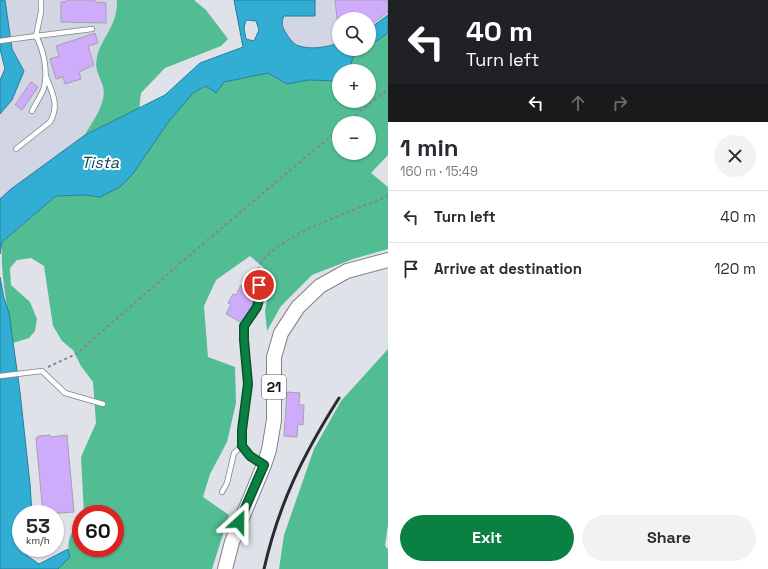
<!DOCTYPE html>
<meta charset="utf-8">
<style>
body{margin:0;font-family:"Space Grotesk",sans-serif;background:#f2f2f3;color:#2b2b33;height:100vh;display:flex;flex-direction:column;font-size:15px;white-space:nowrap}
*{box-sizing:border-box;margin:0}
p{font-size:13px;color:#7c7c81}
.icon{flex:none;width:22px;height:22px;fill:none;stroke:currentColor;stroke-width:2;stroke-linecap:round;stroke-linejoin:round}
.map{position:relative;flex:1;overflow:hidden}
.drawer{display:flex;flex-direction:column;background:#fff;width:380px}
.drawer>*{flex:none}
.hud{background:#202124;color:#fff;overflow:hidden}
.controls{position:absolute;left:332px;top:12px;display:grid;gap:8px}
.controls a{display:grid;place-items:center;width:44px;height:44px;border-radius:50%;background:#fff;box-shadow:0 1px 3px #0004;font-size:20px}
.speed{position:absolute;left:12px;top:505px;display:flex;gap:8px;font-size:20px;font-weight:700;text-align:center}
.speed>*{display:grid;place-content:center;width:52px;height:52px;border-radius:50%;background:#fff;box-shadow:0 1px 3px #0004;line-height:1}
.speed small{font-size:10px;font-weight:400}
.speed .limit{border:6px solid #d22;background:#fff;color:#111}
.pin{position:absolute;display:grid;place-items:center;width:34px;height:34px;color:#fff;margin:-17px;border:2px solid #fff;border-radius:50%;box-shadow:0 1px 4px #0007}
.me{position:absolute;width:44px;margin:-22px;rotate:24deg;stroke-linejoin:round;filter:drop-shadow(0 0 3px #0008)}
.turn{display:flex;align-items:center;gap:14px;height:84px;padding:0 12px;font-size:18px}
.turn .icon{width:52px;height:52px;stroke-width:2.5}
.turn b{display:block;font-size:28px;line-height:34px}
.lanes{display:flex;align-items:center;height:38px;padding:0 12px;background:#0003;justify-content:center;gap:20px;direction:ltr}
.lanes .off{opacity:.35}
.round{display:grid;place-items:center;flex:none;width:42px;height:42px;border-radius:21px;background:#f2f2f3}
.summary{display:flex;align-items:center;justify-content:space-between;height:68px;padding:0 12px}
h1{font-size:24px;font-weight:700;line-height:30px}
.cta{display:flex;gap:8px;margin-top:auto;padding:8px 12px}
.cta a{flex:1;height:46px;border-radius:24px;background:#0b8043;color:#fff;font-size:16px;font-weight:700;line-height:46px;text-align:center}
.cta a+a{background:#f2f2f3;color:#2b2b33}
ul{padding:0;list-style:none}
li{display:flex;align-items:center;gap:12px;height:52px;padding:0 12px;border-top:1px solid #e1e1e2}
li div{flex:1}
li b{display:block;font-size:15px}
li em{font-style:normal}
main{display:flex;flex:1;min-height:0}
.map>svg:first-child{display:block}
</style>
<main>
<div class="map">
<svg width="388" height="569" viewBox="0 0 388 569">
<rect width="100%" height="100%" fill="#e0e2ea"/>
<!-- built -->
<g fill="#d2d5e4">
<path d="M5,0H117V10L114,21L105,39L97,73L103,89L102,104L85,135L0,199V114L12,100L24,71L12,49Z"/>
<path d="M315,0H388V15L369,29V19H339V43L317,48L298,46L291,40L284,29L282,21L284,16H315Z"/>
</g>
<!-- forest -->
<g fill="#52bc92" fill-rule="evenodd">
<path d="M117,0H194L206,10L228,39L221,46L165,68L141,93L139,110L85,135C92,122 107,103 103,87C100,77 94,69 97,57C102,36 118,26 117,0Z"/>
<path d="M388,33V155L371,173L388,187V249L353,259L312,275L281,306L267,331L265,311L268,295L266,270L250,256L216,280L204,306L208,357L235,367L236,403L227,442L210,474L203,497L229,515L212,569H58L70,557C66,540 70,534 81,520V548H115V514H84L81,457L96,423L93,382L81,366L73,350L62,341L53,326L44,266L31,258L17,260L10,268L11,285L30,302L37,319L35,331L29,338L13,343C8,309 0,277 2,242L56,196L85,195L100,197L193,93L207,86L224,82L268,73L287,84L308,80L339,81V101H369V71H349L353,57L364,49H369V46ZM339,123H369V153H339Z"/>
<path d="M388,349V524L385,546L388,549V569H279L284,535L314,449L341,401Z"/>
</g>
<!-- water -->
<g fill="#32aed4" stroke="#287e9a" fill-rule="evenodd">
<path d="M0,0H5L12,49L24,71L12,100L0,114V80L5,69L0,49Z"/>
<path d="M234,0H315V16H284C281,22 282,27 286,33C289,38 294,45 299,46C312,50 327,47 339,43V49H364L353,57L349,71H339V81L308,80L287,84L268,73L224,82L216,93L206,86L193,93L169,121L132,175L120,187L100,197L85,195L56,196L2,242L0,254V199L11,189L85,135L165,95L200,63L243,47ZM246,20L256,21L259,30L254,41L246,39L244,28Z"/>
<path d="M388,15V33L369,46V29Z"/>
<path d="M0,277L4,298L9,313L20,392L30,484L32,514H21V548H28L26,555L39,564L68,549L70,557L58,569H0Z"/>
</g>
<!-- building -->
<g fill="#cfabfc" stroke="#a5a2a9">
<path d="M66,0H95V2L106,3V23L61,22V2H66Z"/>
<path d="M335,0H388V12L369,26V19H337Z"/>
<path d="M95,33L98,43L88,46L94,65L79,72L81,79L65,84L63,77L56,79L50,59L59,56L56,46Z"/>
<path d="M31,82L38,87L22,110L15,105Z"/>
<path d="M241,285L255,293L253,304L242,323L226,314L231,304L228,303L233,294L236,295Z"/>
<path d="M287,392L300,393L299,405H304L303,425L298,424L297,437L284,436Z"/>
<path d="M50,435V437L67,435L74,512L43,514L36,438H38V436Z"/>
</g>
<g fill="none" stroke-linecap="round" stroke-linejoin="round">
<!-- lane casing -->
<g stroke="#818289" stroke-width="6">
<g id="lane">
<path d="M41,0V12L36,36L92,29"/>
<path d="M0,41L36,36C44,51 48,71 44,88C41,96 36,103 32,111"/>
<path d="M16,149L50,122C60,105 52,93 46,76"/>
<path d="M255,275C261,290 261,301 252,315C249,318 245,323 244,328C240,345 249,367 247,385C246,399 238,435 243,446C246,454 256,459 263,464"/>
<path d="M0,376L42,371L65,393L103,404"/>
<path d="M222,492L227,483L234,453L242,446"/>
</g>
</g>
<!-- primary casing -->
<g stroke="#818289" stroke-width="16">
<path id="primary" d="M225,569L232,542L264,465L269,450L274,420V357L281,333L298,307L320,286L347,271L388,260"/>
</g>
<!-- path -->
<g stroke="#85868c" stroke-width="2" stroke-dasharray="3 3" stroke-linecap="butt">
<path d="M346,123L374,100L388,90"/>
<path d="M258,270C260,266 262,260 266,257C294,229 351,212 388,196"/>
<path d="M48,367L76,354L198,248L339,129"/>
</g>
<!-- lane -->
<use href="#lane" stroke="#fff" stroke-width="4.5"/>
<!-- primary -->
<use href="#primary" stroke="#fff" stroke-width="14"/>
<!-- rail -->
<path stroke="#2b2b2f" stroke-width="3" d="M264,569C279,503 303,455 339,398"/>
</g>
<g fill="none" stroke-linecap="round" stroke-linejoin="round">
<!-- route casing -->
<g stroke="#07532c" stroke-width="10">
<path id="route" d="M239,522L264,465L250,456L242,446V430L248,384L244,340V326L257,307L260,296L259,285"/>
</g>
<!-- route -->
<use href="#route" stroke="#0b8043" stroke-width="7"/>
</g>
<g text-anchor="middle" stroke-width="4" stroke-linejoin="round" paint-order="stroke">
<!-- shield labels -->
<rect fill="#fff" stroke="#575759" stroke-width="1" x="262" y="375" width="24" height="24" rx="3"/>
<g font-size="14" font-weight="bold" fill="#0f0f12">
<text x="274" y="392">21</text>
</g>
<!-- water labels -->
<g font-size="16" font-style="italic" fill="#134656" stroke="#fff">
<text x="100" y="168">Tista</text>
</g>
</g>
</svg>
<div class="controls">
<a><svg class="icon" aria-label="search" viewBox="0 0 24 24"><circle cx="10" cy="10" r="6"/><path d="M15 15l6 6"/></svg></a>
<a>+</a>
<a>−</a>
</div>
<div class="speed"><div>53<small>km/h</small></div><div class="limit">60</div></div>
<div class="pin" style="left:259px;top:285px;background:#d93025"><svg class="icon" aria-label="arrive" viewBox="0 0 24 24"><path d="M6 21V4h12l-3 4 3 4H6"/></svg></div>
<svg class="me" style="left:239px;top:522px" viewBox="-20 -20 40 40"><path d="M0-17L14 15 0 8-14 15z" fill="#0b8043" stroke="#fff" stroke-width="4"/></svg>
</div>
<section class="drawer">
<div class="hud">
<div class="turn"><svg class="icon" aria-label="left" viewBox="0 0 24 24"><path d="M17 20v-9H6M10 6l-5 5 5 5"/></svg><div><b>40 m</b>Turn left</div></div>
<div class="lanes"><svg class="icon" aria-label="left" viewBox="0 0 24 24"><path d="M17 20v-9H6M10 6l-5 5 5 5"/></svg><svg class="icon off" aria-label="ahead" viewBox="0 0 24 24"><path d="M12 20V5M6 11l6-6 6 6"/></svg><svg class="icon off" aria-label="right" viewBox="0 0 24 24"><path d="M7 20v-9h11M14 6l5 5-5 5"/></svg></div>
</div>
<div class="summary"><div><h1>1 min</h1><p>160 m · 15:49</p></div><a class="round"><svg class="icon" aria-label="close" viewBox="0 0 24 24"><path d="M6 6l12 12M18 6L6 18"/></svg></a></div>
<ul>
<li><svg class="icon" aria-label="left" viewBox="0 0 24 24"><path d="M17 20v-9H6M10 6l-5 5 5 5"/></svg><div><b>Turn left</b></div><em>40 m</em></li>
<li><svg class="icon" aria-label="arrive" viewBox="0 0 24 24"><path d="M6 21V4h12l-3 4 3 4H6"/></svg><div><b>Arrive at destination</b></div><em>120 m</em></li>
</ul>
<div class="cta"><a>Exit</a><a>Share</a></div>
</section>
</main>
